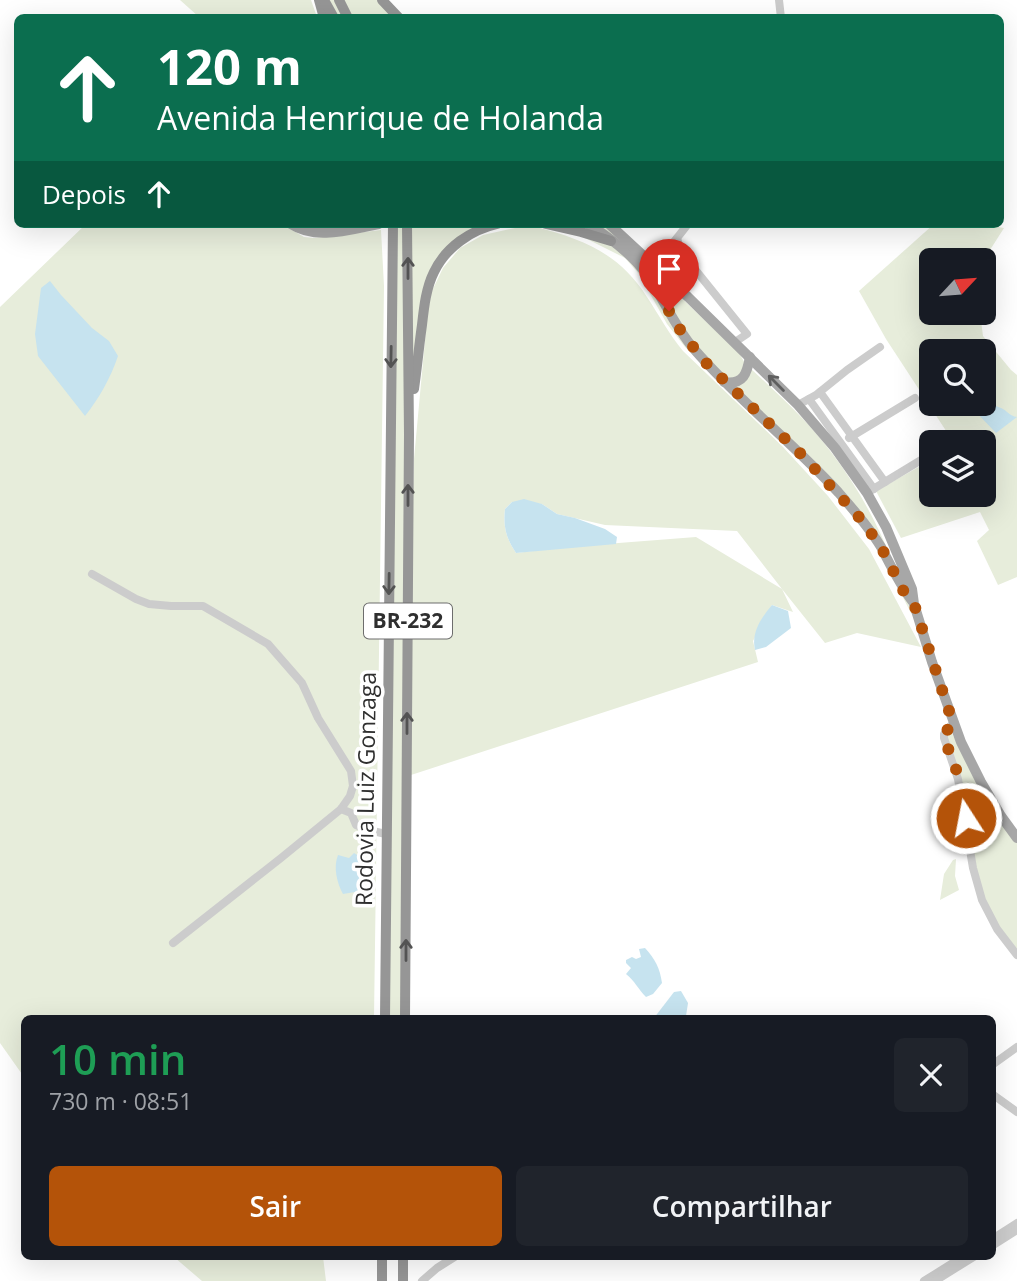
<!DOCTYPE html>
<html lang="pt">
<meta charset="utf-8">
<style>
body{margin:0;font-family:"Open Sans",sans-serif;background:#20242c;color:#f1f3f6;height:100vh;display:flex;flex-direction:column;font-size:26px;white-space:nowrap}
*{box-sizing:border-box;margin:0}
p{font-size:23px;color:#9ea1a6}
.icon{flex:none;width:38px;height:38px;fill:none;stroke:currentColor;stroke-width:2;stroke-linecap:round;stroke-linejoin:round}
.map{position:relative;flex:1;overflow:hidden}
.details{position:absolute;left:21px;top:1015px;width:975px;height:245px;display:flex;flex-direction:column;background:#171b24;border-radius:10px;box-shadow:0 7px 28px #0002}
.details>*{flex:none}
.guide{position:absolute;left:14px;top:14px;width:990px;height:214px;border-radius:10px;box-shadow:0 7px 28px #0002;background:#0b6e4f;color:#fff;overflow:hidden}
.needle{width:46px;rotate:64deg}
.buttons{position:absolute;left:919px;top:248px;display:grid;gap:14px}
.buttons a{display:grid;place-items:center;width:77px;height:77px;border-radius:10px;background:#171b24;box-shadow:0 7px 28px #0002;font-size:35px}
.pin{position:absolute;display:grid;place-items:center;width:60px;height:60px;color:#fff;margin:-72px -30px;border-radius:50% 50% 50% 0;rotate:-45deg;box-shadow:0 0 7px #0007}
.pin .icon{rotate:45deg}
.me{position:absolute;width:77px;margin:-38px;rotate:349deg;stroke-linejoin:round;filter:drop-shadow(0 0 5px #0008)}
.turn{display:flex;align-items:center;gap:24px;height:147px;padding:0 28px;font-size:32px}
.turn .icon{width:91px;height:91px;stroke-width:2.5}
.turn b{display:block;font-size:49px;line-height:60px}
.then{display:flex;align-items:center;height:66px;padding:0 28px;background:#0003;gap:14px;font-size:26px}
.round{display:grid;place-items:center;flex:none;width:74px;height:74px;border-radius:10px;background:#20242c}
.summary{display:flex;align-items:center;justify-content:space-between;height:119px;padding:0 28px}
h1{font-size:42px;font-weight:600;line-height:52px;color:#1e9e55}
.action{display:flex;gap:14px;margin-top:auto;padding:14px 28px}
.action a{flex:1;height:80px;border-radius:10px;background:#b45309;color:#fff;font-size:28px;font-weight:600;line-height:80px;text-align:center}
.action a+a{background:#20242c;color:#f1f3f6}
.map>svg:first-child{display:block}
</style>
<div class="map">
<svg width="1017" height="1281" viewBox="0 0 1017 1281">
<rect width="100%" height="100%" fill="#fff"/>
<!-- green -->
<g fill="#e7eddb" fill-rule="evenodd">
<path d="M180,0H311L317,17H199Z"/>
<path d="M327,0H377L394,17H334Z"/>
<path d="M86,224H282L304,237L314,238L381,230L384,286L374,1018H24V1077L0,1043V307Z"/>
<path d="M393,224H493L476,229L434,271L412,365L402,1018H386Z"/>
<path d="M540,224H604L739,353L746,365L734,384L749,367C778,394 808,421 831,452C869,501 893,556 912,615L873,539L843,500L685,347L667,324L639,274L625,258L569,230Z"/>
<path d="M934,224H982L1004,228L983,261H931V313H980L983,336L1011,370L1017,375V577L998,585L977,541L989,530L980,512L901,538L876,491L931,460V495H984V443H954L886,339L859,291ZM931,352H984V404H931Z"/>
<path d="M536,227C583,239 620,254 647,297C659,315 669,334 683,351L783,447L828,496L869,549L921,647L857,633L825,643L782,589L793,612L772,605L753,641L758,662L411,775L412,519L414,459L429,297L443,268L460,248L483,235L515,228ZM512,502L542,504L557,514L605,525L737,531L782,589L696,537L567,547L516,553C506,538 503,527 505,509Z"/>
<path d="M949,727L975,780L1017,843V955L982,900L966,818L946,747Z"/>
<path d="M956,859L955,876L959,890L940,900L944,874L953,860Z"/>
<path d="M174,1257H323L326,1281H202Z"/>
</g>
<!-- water -->
<g fill="#c6e3ef">
<path d="M50,281L61,295L92,328L109,341L118,356C110,379 100,397 85,416L38,356L35,334L41,288Z"/>
<path d="M984,393C987,404 992,404 1001,408C1008,411 1009,416 1017,417L996,433L975,411L976,404H984Z"/>
<path d="M524,499L542,504L557,514L575,518L605,529L617,537L616,544L516,553C506,538 503,527 505,509L512,502Z"/>
<path d="M772,605L788,611L791,628L766,647L755,650C751,633 761,618 772,605Z"/>
<path d="M354,853L362,858L365,887L355,892L343,894C337,883 333,867 338,855L349,858Z"/>
<path d="M645,948C655,959 660,968 662,983L653,994L646,997C638,989 635,981 626,974L631,968L626,963V960L632,957L636,959L641,957L639,949Z"/>
<path d="M681,991L688,1003L686,1016L683,1018H654L674,992Z"/>
</g>
<g fill="none" stroke-linecap="round" stroke-linejoin="round">
<!-- minor -->
<g stroke="#ccc" stroke-width="8">
<path d="M779,0L781,18"/>
<path d="M688,224L677,238L681,252L747,334L735,342"/>
<path d="M654,265L677,238"/>
<path d="M820,392L885,482"/>
<path d="M809,399L874,489"/>
<path d="M798,405L816,395L847,370L880,347"/>
<path d="M849,438L915,398"/>
<path d="M870,491L931,454"/>
<path d="M92,574L136,599L149,604L171,606H203L268,644L302,683L318,718L351,771L353,786L350,796L341,809L281,858L173,943"/>
<path d="M953,723L944,734V738L958,779L973,868L982,900L997,929L1017,955"/>
<path d="M341,809L351,813L356,825L368,830L386,834"/>
<path d="M992,1065L1017,1047"/>
<path d="M992,1094L1017,1112"/>
<path d="M992,1239L1017,1223"/>
<path d="M992,1246L1017,1230"/>
<path d="M422,1281L437,1268L456,1256"/>
<path d="M924,1281L964,1256"/>
<path d="M935,1281L975,1256"/>
</g>
<!-- major -->
<g stroke="#a7a7a7" stroke-width="10">
<path d="M291,224C317,241 351,229 379,224"/>
<path d="M588,224C609,237 633,255 648,276C664,300 675,327 694,349C738,400 792,442 838,492C853,509 869,527 881,547C891,566 900,585 913,602"/>
<path d="M609,224L688,297L798,405L835,448L867,493L886,527L912,589L914,604L932,662L961,742L981,782L1001,816L1017,838"/>
<path d="M724,382C744,385 747,373 750,357"/>
</g>
<!-- highway -->
<g stroke="#969696" stroke-width="10">
<path d="M319,0L324,18"/>
<path d="M324,0L334,18"/>
<path d="M339,0L348,18"/>
<path d="M382,0L399,18"/>
<path d="M546,224L581,232L611,241"/>
<path d="M414,389C417,368 419,346 422,325C424,307 426,288 434,272C446,247 471,230 497,224"/>
<path d="M385,1018L393,224"/>
<path d="M405,1018L409,434L407,224"/>
<path d="M382,1281V1256"/>
<path d="M403,1281V1256"/>
</g>
</g>
<!-- one-way arrows -->
<defs><path id="oneway-shaft" d="M-6 0H5M1.5-3L5.5 0L1.5 3" fill="none" stroke-width="1.6" stroke-linecap="round" stroke-linejoin="round" transform="scale(1.75)"/></defs>
<g stroke="#535353">
<use href="#oneway-shaft" transform="translate(408 268) rotate(-90)"/>
<use href="#oneway-shaft" transform="translate(391 357) rotate(91)"/>
<use href="#oneway-shaft" transform="translate(408 495) rotate(-90)"/>
<use href="#oneway-shaft" transform="translate(389 584) rotate(91)"/>
<use href="#oneway-shaft" transform="translate(407 723) rotate(-90)"/>
<use href="#oneway-shaft" transform="translate(406 950) rotate(-90)"/>
</g>
<use stroke="#5f5f5f" href="#oneway-shaft" transform="translate(776 383) rotate(-135)"/>
<g fill="none" stroke-linecap="round" stroke-linejoin="round">
<!-- route -->
<path stroke="#b45309" stroke-width="12" stroke-dasharray="0 21.6" d="M669,311L682,333L707,364L802,455L858,516L880,545L904,592L914,604L953,723L944,734V738L956,769L966,818"/>
</g>
<g text-anchor="middle" stroke-width="7" stroke-linejoin="round" paint-order="stroke">
<!-- shield labels -->
<rect fill="#fff" stroke="#6d6d6d" stroke-width="2" x="364" y="603.5" width="88" height="35" rx="5"/>
<g font-size="21" font-weight="bold" fill="#2f2f2f">
<text x="408" y="628">BR-232</text>
</g>
<!-- street labels -->
<g font-size="23" fill="#2f2f2f" stroke="#fff">
<text transform="translate(366 789) rotate(-89)" y="8">Rodovia Luiz Gonzaga</text>
</g>
</g>
</svg>
<div class="buttons">
<a><svg class="needle" viewBox="-14 -14 28 28"><path d="M0-13l5 13h-10z" fill="#e53935"/><path d="M0 13l5-13h-10z" fill="#9ea1a6"/></svg></a>
<a><svg class="icon" aria-label="search" viewBox="0 0 24 24"><circle cx="10" cy="10" r="6"/><path d="M15 15l6 6"/></svg></a>
<a><svg class="icon" aria-label="layers" viewBox="0 0 24 24"><path d="M12 4l9 5-9 5-9-5zM3 14l9 5 9-5"/></svg></a>
</div>
<div class="pin" style="left:669px;top:311px;background:#d93025"><svg class="icon" aria-label="arrive" viewBox="0 0 24 24"><path d="M6 21V4h12l-3 4 3 4H6"/></svg></div>
<svg class="me" style="left:966px;top:818px" viewBox="-20 -20 40 40"><circle r="17" fill="#b45309" stroke="#fff" stroke-width="3"/><path d="M0-11L8 9 0 5-8 9z" fill="#fff"/></svg>
<div class="guide">
<div class="turn"><svg class="icon" aria-label="ahead" viewBox="0 0 24 24"><path d="M12 20V5M6 11l6-6 6 6"/></svg><div><b>120 m</b>Avenida Henrique de Holanda</div></div>
<div class="then">Depois<svg class="icon" aria-label="ahead" viewBox="0 0 24 24"><path d="M12 20V5M6 11l6-6 6 6"/></svg></div>
</div>
<section class="details">
<div class="summary"><div><h1>10 min</h1><p>730 m · 08:51</p></div><a class="round"><svg class="icon" aria-label="close" viewBox="0 0 24 24"><path d="M6 6l12 12M18 6L6 18"/></svg></a></div>
<div class="action"><a>Sair</a><a>Compartilhar</a></div>
</section>
</div>
